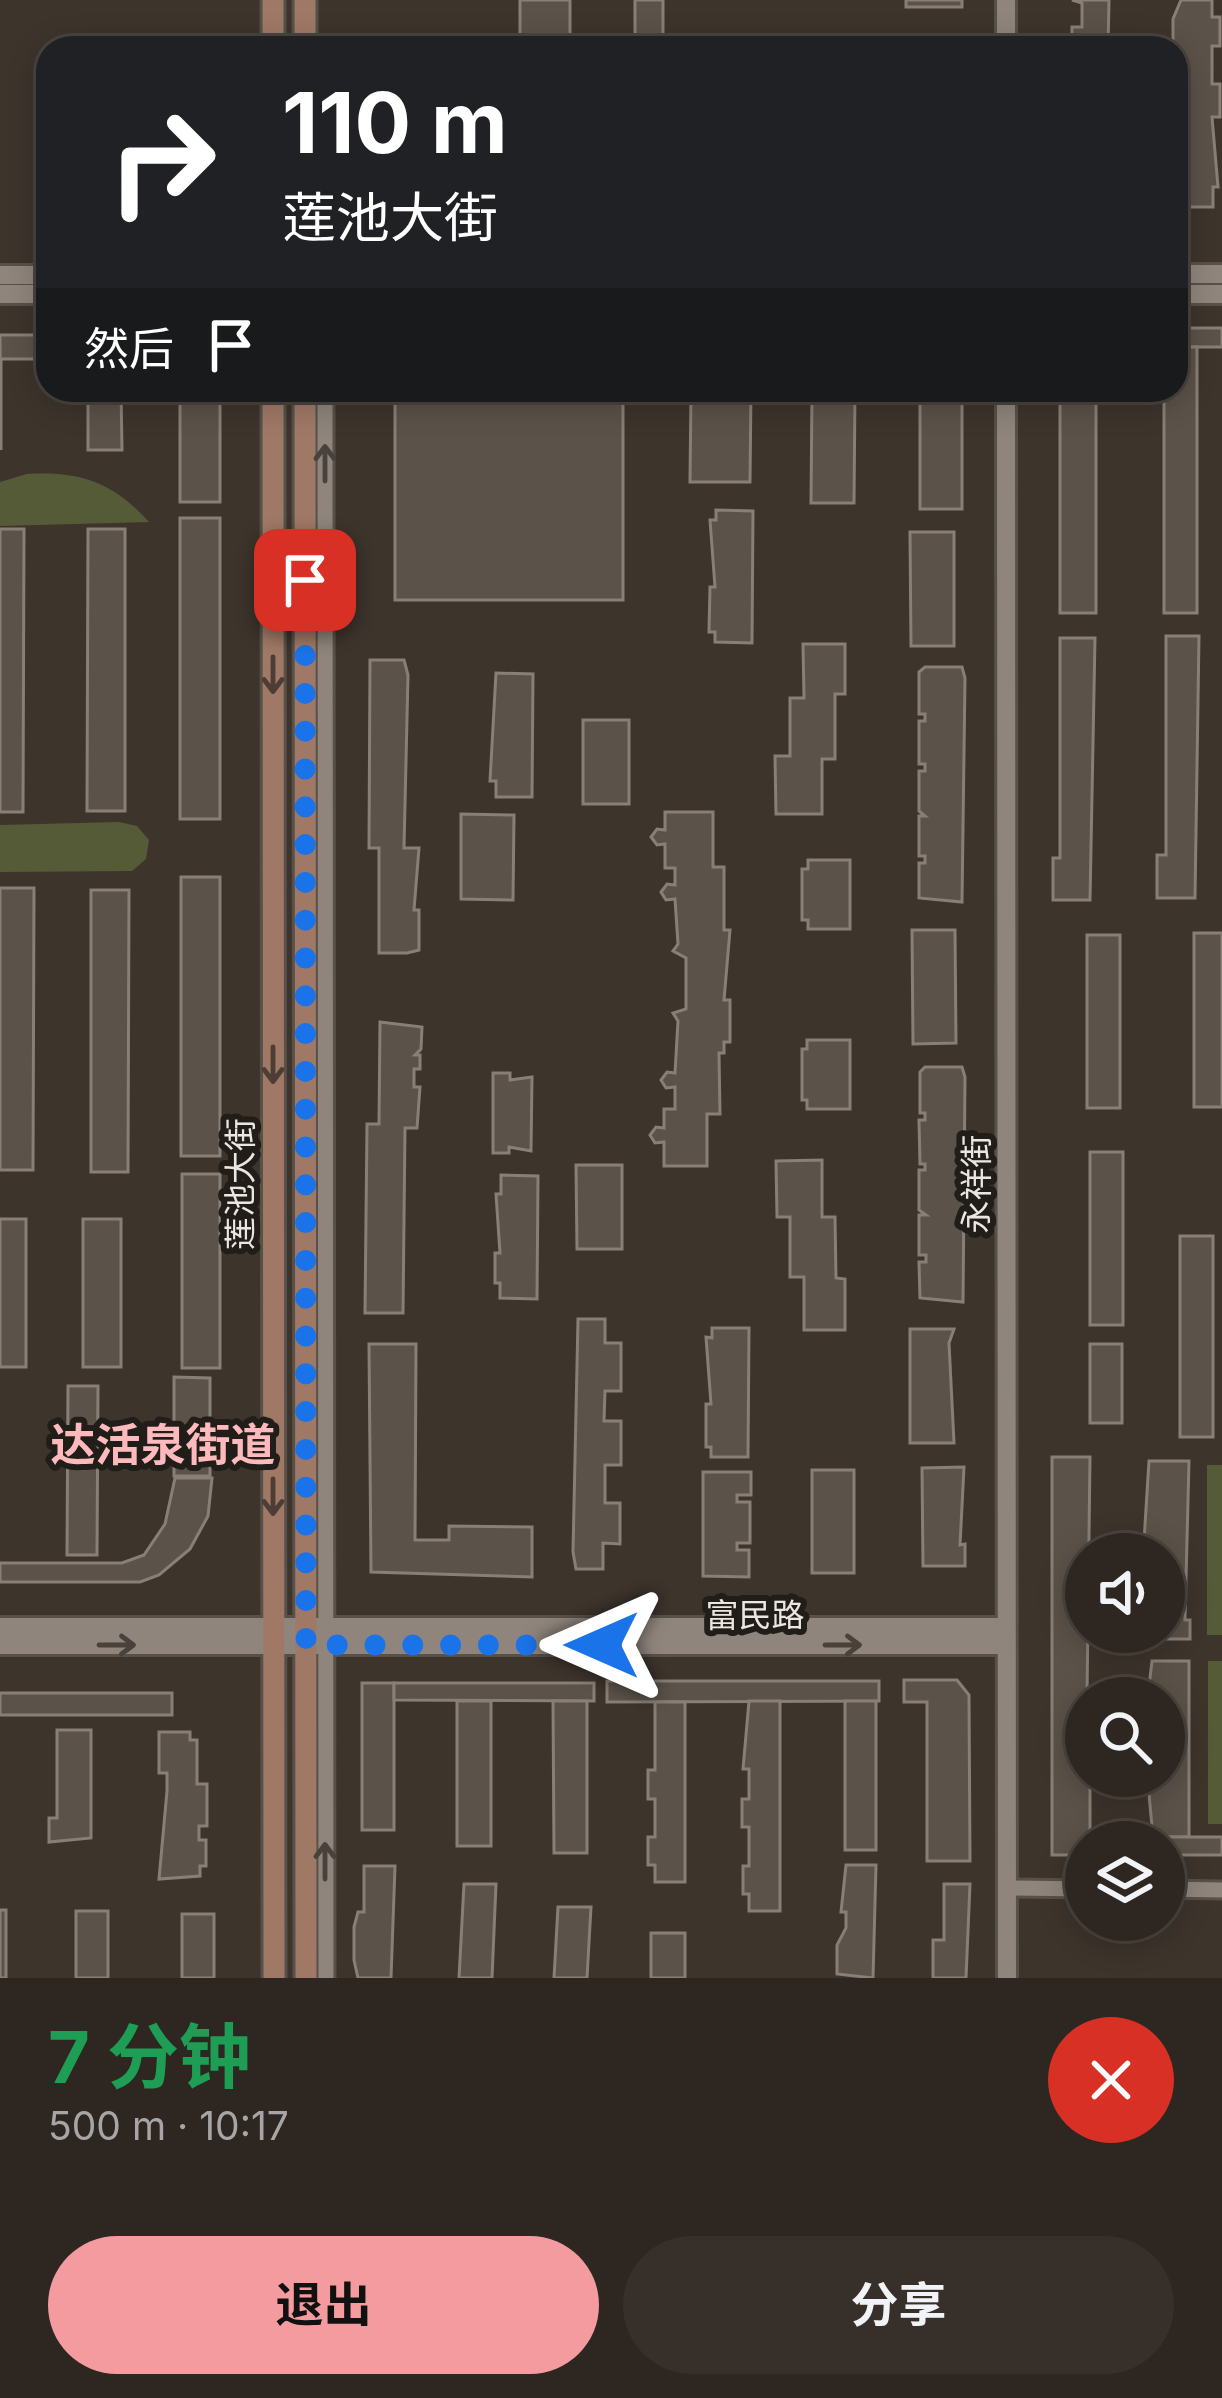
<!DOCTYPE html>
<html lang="zh">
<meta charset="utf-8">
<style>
body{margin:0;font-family:Inter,"Noto Sans SC",sans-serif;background:#362f2a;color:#f1f3f6;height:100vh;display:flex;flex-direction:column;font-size:45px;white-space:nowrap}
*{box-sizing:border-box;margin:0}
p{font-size:39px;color:#a7a5a5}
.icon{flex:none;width:66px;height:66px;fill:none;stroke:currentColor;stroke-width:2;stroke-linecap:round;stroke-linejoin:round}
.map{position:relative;height:1978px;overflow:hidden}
.details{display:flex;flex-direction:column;background:#2e2721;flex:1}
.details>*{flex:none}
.hud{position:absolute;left:36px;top:36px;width:1152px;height:366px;border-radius:36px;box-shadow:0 6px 30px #0003,0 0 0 3px #49443f;background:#202124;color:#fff;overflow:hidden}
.tools{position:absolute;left:1065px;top:1533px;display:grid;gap:24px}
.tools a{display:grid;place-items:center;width:120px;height:120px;border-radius:50%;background:#2e2721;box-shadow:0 6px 30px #0003,0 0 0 3px #49443f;font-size:60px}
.pin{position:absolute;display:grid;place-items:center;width:102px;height:102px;color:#fff;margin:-51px;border-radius:24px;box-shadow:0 6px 18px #0006}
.me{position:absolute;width:132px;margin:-66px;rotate:270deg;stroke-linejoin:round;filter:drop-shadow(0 0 9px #0008)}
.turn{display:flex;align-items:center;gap:42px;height:252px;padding:0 48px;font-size:54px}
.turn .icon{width:156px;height:156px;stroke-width:2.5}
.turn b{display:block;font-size:84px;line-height:102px}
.then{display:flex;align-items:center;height:114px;padding:0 48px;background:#0003;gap:24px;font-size:45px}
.round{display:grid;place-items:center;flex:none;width:126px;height:126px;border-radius:63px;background:#362f2a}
.summary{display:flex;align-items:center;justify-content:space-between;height:204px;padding:0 48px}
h1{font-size:72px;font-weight:700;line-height:90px;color:#1e9e55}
.primary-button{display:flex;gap:24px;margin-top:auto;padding:24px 48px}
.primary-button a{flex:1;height:138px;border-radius:72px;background:#f49b9f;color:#111;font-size:48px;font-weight:700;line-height:138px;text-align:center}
.primary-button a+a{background:#362f2a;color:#f1f3f6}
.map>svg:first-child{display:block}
</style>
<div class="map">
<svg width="1222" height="1978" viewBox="0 0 1222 1978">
<rect width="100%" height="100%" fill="#3d342c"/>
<!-- green -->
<g fill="#565b37">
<path d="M27,474C80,471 113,482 149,522L0,526V482Z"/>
<path d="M119,822L137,826L149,840L146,859L132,871L0,872V825Z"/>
<rect x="1207" y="1465" width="15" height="170"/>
<rect x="1208" y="1661" width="14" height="163"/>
</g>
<!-- building -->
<g fill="#5b5249" stroke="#897f76" stroke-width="3">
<rect x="520" y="0" width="50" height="48"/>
<rect x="635" y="0" width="28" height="47"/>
<rect x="906" y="0" width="56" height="7"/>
<path d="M1072,0H1109L1108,48H1072V27H1082V3Z"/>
<path d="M1181,0H1212V17H1220V46H1212V84H1220V117H1212L1218,187H1213V207H1182L1177,201L1182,131H1176V91L1181,60L1173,46V19Z"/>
<rect x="1176" y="328" width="46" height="19"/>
<path d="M0,335H48V359H1V450Z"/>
<path d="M1176,347H1197V613H1164V390H1176Z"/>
<path d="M88,390H121L122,450H88Z"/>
<rect x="180" y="390" width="40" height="112"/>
<path d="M691,390H751L750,482H690Z"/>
<rect x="1060" y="390" width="36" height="223"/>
<path d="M812,391H855L854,503H811Z"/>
<rect x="395" y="393" width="228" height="207"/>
<rect x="920" y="396" width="42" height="113"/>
<path d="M716,510L753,511L752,643L715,642V632H709L710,587H715L710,520H716Z"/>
<rect x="180" y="518" width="40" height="301"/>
<path d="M0,529H24L23,812H0Z"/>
<path d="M88,529H125V811H87Z"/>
<path d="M910,532H954V646H911Z"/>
<path d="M1166,636H1199L1195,898H1157V855H1166Z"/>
<path d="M1060,638H1095L1090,900H1053V858H1060Z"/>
<path d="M803,644H845V694H835V759H822V814H776L775,756H790V698H804Z"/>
<path d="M370,660H404L408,675L404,848H419L414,910H419V950L407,953H379V848H369Z"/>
<path d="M925,667H962L965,678L962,902L919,898V863H925V856H919V816H925L919,811V771H925V764H919V721H925V714H919V672Z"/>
<path d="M496,673L533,674L532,797H496V781H490Z"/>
<rect x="583" y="720" width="46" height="84"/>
<path d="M665,812H713V867H724V930H730L724,1000H730V1042H724V1053H719L720,1114H707V1166H664V1142L655,1143L650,1135L656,1127L664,1128V1109H675V1087L666,1088L661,1080L667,1072L675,1073L678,1021L673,1013L686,1009V958L673,951L678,944L675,899L666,900L661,892L667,884L675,885V868H665V844L657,845L651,837L657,829L665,830Z"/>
<path d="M461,814L514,815L513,900L461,899Z"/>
<path d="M808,860H850V929H808V920H802V869H808Z"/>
<rect x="181" y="877" width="39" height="279"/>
<path d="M0,888H34L33,1170H0Z"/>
<path d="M91,890H129L128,1172H91Z"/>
<path d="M912,930H955L956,1043L913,1044Z"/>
<rect x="1194" y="933" width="28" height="174"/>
<rect x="1087" y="935" width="33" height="173"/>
<path d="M380,1022L422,1027L421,1049L415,1055H420V1069H414V1087H420L417,1128H405L403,1313H365L367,1124H379Z"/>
<path d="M807,1040H850V1109H807V1100H802V1049H807Z"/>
<path d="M925,1067H962L965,1077L963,1302L920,1298L919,1262H926V1255H919V1215H926L919,1210V1170H925V1164H920L919,1120H925V1113H920V1072Z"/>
<path d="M493,1073H510V1080L532,1077L531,1151L509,1147V1153H493Z"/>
<rect x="1090" y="1152" width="33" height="173"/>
<path d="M822,1160V1217H835L836,1278L845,1279V1330H804V1277H790V1217H777L776,1161Z"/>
<path d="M576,1165H622V1249H577Z"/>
<rect x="182" y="1174" width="38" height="194"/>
<path d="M501,1175L538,1176L537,1299L500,1298V1283H495V1253H500L496,1194H501Z"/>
<rect x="0" y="1219" width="26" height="148"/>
<rect x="83" y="1219" width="38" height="148"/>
<rect x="1180" y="1236" width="33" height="201"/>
<path d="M578,1319H605V1343H621V1391H605L604,1421H621V1465H605V1503H620V1544L603,1543V1569H576L573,1552Z"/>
<path d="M712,1328H749L748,1457H711V1447H706V1404H711L706,1337L712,1338Z"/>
<path d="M910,1329H954L949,1343L954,1443H910Z"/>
<path d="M369,1344H416L415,1540H449V1526L532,1527V1577L371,1572Z"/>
<rect x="1090" y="1344" width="32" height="79"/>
<path d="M174,1377L210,1378V1476H174Z"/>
<path d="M68,1386H98L97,1555H67Z"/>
<path d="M1052,1457H1090L1086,1776H1090V1842L1086,1855H1052Z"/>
<path d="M1149,1461H1189L1185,1620H1190V1639H1149V1632H1164V1554H1149V1541H1144Z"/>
<path d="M964,1467L960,1545L965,1544V1566H923L922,1468Z"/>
<rect x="812" y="1470" width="42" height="103"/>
<path d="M703,1472H751V1495H737V1502H750V1543H737V1550H749V1577L703,1576Z"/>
<path d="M175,1478H212L208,1516L190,1549L159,1575L140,1582H0V1563H122L144,1555L165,1524Z"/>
<path d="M1152,1661H1189V1837H1153L1148,1784H1153V1776H1164V1698L1148,1695Z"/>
<path d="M904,1680H957L969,1695L970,1861H927V1702H904Z"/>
<path d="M607,1681H879V1701L607,1702Z"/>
<rect x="362" y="1683" width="32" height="147"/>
<path d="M394,1683H594V1701L394,1700Z"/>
<rect x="0" y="1693" width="172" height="22"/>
<rect x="457" y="1701" width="34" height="145"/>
<path d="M553,1701H587V1853H554Z"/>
<path d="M749,1701H780V1911H749V1894H743V1866H749V1827H742V1799H749V1769H743Z"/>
<rect x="845" y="1701" width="31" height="149"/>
<path d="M655,1702H685V1882H655V1865H648V1837H655V1799H648V1770H655Z"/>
<path d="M57,1730H91V1838L49,1842V1818H57Z"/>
<path d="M159,1732H190V1740H197V1784H207V1826H199V1840H206V1866H200V1876L159,1879L167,1791V1773H159Z"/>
<path d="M1090,1837H1222V1855H1164V1842H1090Z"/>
<path d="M846,1865H876L873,1978L837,1974V1945L846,1928V1912H841Z"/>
<path d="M364,1866H395L391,1978H358L354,1960V1927L358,1912H364Z"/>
<path d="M464,1884H496L492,1978H459Z"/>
<path d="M944,1884H970L966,1978H933V1940H944Z"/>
<path d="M558,1907H591L587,1978H554Z"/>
<rect x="0" y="1910" width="6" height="68"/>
<rect x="76" y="1911" width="32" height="67"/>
<rect x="182" y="1914" width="32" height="64"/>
<rect x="651" y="1933" width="34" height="45"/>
</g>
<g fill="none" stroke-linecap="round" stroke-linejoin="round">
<!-- minor casing -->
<g stroke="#575149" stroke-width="21">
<g id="minor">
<path d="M325,390L326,1978"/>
<path d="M1007,1888L1086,1889"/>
<path d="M1164,1889L1222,1890"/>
</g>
</g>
<!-- tertiary casing -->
<g stroke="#575149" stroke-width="24">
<g id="tertiary">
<path d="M1006,48V0"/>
<path d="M1176,274H1222"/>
<path d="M0,275H48"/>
<path d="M0,294H48"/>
<path d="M1176,294H1222"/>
<path d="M1006,390L1007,1978"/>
<path d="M0,1627H1006"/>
<path d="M0,1645H1006"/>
</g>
</g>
<!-- secondary casing -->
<g stroke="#575149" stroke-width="27">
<g id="secondary">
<path d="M273,0V48"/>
<path d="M305,0V48"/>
<path d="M273,390L274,1978"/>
<path d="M305,390L306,1978"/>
</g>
</g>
<!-- minor -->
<use href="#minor" stroke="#8f857c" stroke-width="15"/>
<!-- tertiary -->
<use href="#tertiary" stroke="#8f857c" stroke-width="18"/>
<!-- secondary -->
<use href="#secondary" stroke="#a07966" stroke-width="21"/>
</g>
<!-- one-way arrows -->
<defs><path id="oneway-shaft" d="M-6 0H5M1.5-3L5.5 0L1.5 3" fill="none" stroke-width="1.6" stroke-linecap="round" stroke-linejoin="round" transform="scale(3)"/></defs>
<g stroke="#48413c">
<use href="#oneway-shaft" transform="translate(325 463) rotate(-90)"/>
<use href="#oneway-shaft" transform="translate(117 1645)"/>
<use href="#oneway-shaft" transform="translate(843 1645)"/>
<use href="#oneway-shaft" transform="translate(325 1861) rotate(-90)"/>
</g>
<g stroke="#4d3d34">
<use href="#oneway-shaft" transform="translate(273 675) rotate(90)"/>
<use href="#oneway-shaft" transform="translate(273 1065) rotate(90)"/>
<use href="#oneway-shaft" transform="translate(273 1497) rotate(90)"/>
</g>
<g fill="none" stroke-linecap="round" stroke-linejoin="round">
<!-- route -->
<path stroke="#1a73e8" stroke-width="21" stroke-dasharray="0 37.8" d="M305,580L306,1645H602"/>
</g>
<g text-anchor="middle" stroke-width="12" stroke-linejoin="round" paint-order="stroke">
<!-- street labels -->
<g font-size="33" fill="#ece6e1" stroke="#211d19">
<text transform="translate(240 1184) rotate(-90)" y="12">莲池大街</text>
<text transform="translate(976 1184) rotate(-90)" y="12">永祥街</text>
<text x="755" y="1627">富民路</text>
</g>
<!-- district labels -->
<g font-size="45" font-weight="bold" fill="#feb9bc" stroke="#211d19">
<text x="163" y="1461">达活泉街道</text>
</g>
</g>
</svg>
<div class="tools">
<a><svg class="icon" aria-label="sound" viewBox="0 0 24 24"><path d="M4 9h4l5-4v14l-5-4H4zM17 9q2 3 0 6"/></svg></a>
<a><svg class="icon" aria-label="search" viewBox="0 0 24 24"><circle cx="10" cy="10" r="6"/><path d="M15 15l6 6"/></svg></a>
<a><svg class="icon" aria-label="layers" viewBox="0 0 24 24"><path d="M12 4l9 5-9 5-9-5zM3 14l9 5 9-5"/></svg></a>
</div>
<div class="pin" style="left:305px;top:580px;background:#d93025"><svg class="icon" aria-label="arrive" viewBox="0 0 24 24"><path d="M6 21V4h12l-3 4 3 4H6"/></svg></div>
<svg class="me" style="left:602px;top:1645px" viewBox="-20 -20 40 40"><path d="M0-17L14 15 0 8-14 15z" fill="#1a73e8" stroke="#fff" stroke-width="4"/></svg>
<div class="hud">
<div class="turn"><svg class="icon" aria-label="right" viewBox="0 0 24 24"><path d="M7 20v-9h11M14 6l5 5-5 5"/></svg><div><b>110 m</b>莲池大街</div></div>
<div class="then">然后<svg class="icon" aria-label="arrive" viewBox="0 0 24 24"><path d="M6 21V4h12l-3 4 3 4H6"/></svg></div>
</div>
</div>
<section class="details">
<div class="summary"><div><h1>7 分钟</h1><p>500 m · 10:17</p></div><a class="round" style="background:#d93025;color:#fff"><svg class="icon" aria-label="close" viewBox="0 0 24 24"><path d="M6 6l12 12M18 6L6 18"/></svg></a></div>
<div class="primary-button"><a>退出</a><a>分享</a></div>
</section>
